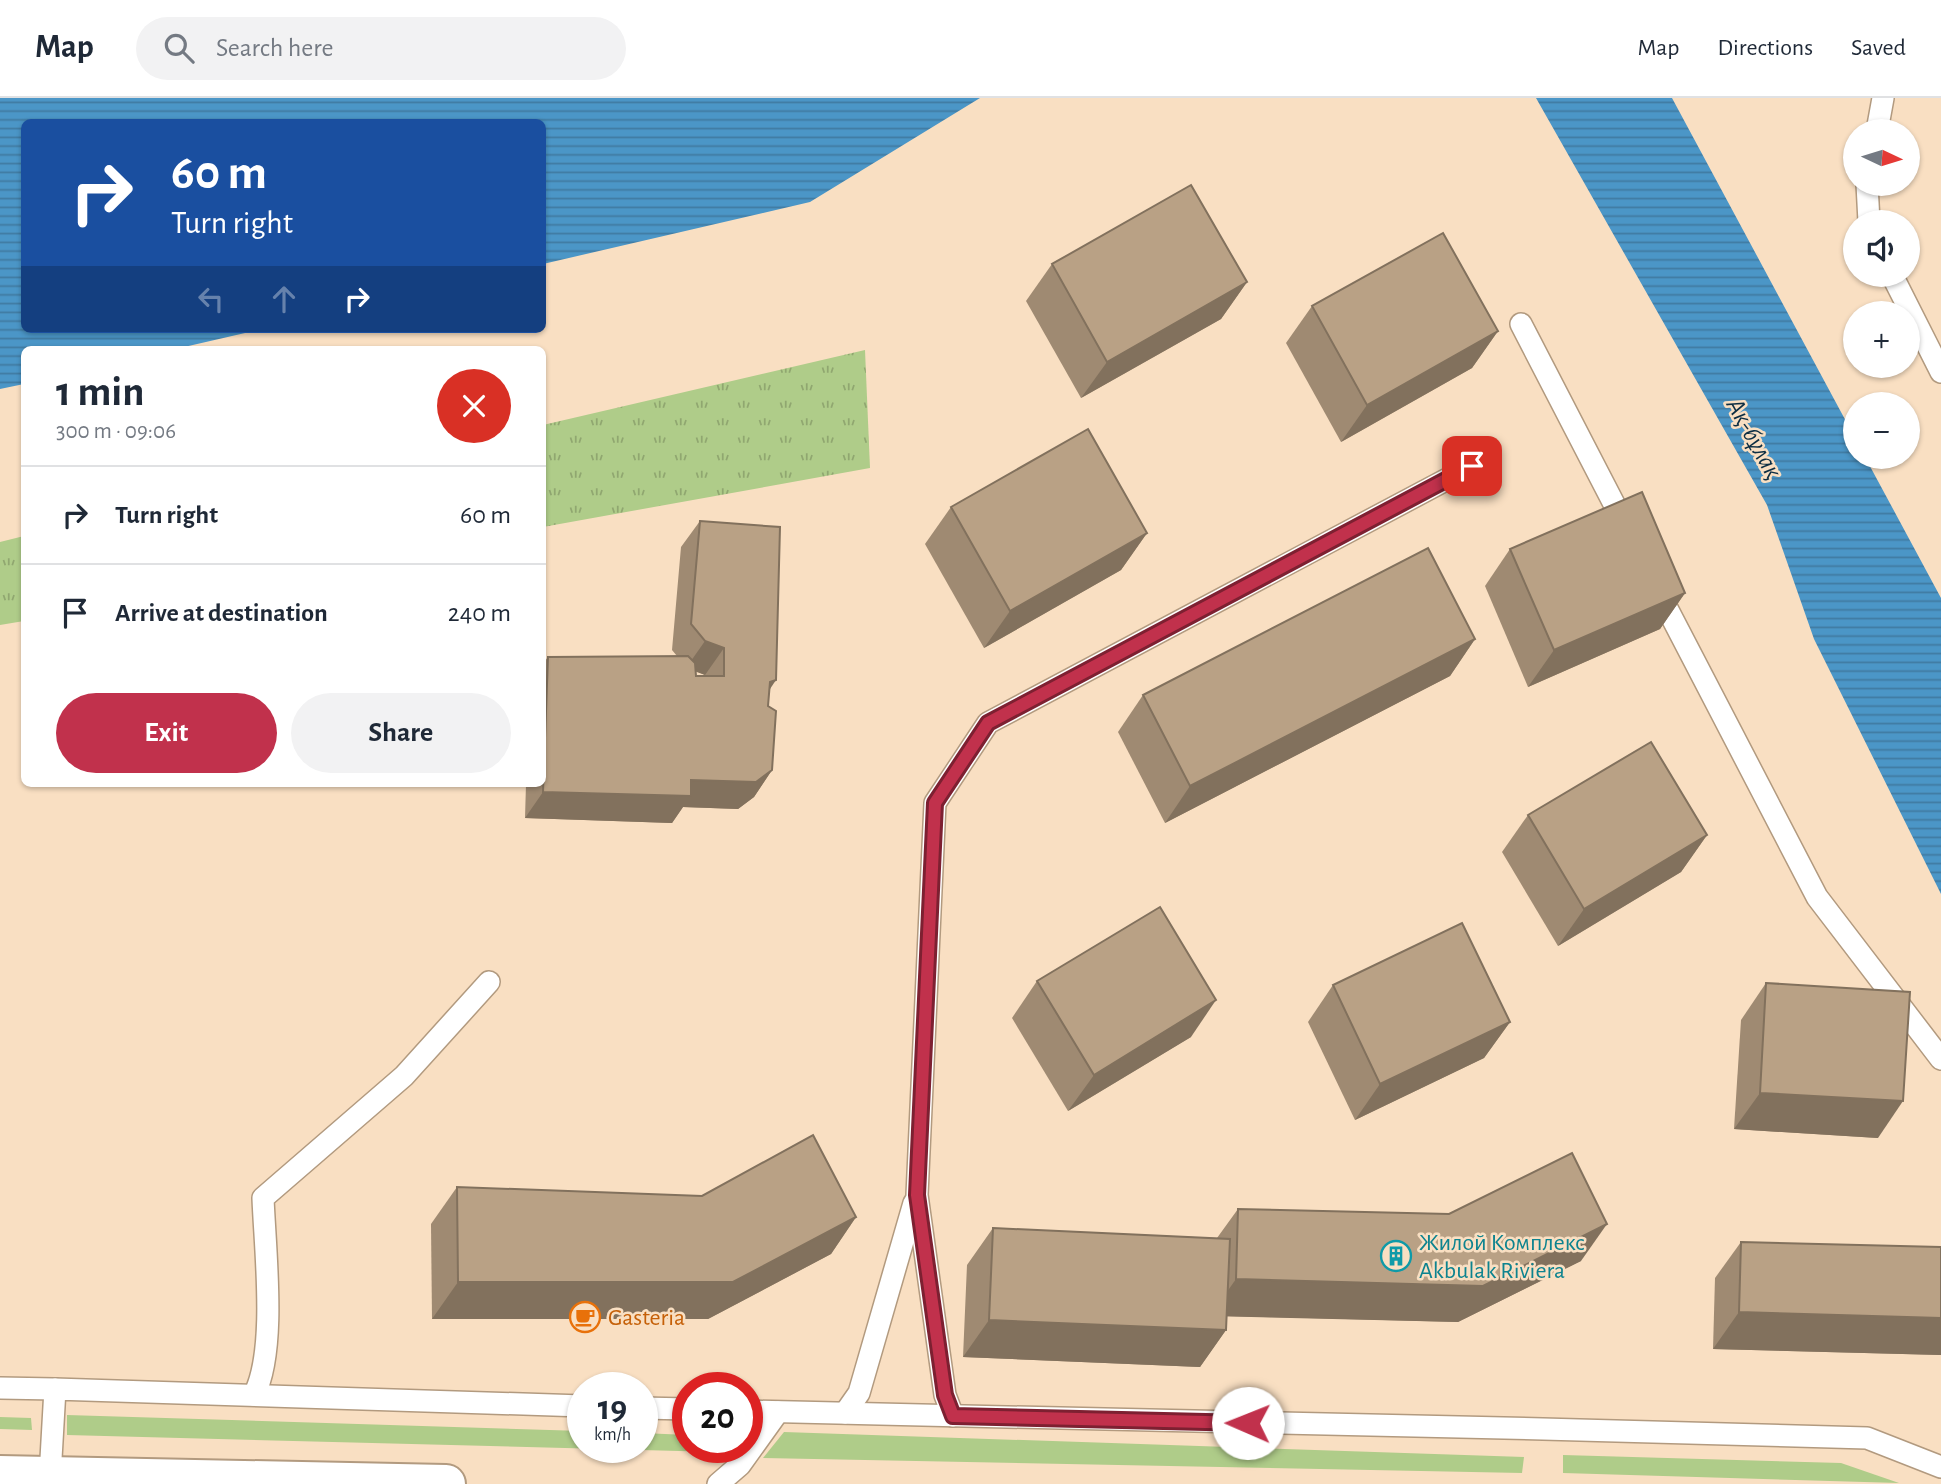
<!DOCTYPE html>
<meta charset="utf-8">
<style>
body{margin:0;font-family:"Alegreya Sans",sans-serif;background:#f2f2f3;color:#1f2937;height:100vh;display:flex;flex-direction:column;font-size:26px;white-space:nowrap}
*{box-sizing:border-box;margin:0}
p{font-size:23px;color:#747a83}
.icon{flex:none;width:38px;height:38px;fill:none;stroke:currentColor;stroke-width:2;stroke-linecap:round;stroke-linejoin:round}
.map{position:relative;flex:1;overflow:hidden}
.panel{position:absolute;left:21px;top:248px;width:525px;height:441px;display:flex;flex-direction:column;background:#fff;border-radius:10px;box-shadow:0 2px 5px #0004}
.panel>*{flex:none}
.hud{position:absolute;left:21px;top:21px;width:525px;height:214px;border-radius:10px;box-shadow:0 2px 5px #0004;background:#1a4fa0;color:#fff;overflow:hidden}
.needle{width:46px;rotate:94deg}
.fabs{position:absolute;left:1843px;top:21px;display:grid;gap:14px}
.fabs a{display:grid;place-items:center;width:77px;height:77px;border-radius:50%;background:#fff;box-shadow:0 2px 5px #0004;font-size:35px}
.speed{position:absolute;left:567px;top:1274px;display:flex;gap:14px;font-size:35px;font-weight:700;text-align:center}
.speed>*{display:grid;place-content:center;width:91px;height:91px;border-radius:50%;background:#fff;box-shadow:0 2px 5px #0004;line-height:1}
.speed small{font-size:18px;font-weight:400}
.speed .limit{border:10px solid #d22;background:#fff;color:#111}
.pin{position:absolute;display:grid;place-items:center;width:60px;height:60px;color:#fff;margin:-30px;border-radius:14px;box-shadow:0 4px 10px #0006}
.me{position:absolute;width:77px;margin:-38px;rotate:271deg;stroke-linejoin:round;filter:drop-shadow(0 0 5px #0008)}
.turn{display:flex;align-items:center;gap:24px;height:147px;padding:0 35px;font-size:32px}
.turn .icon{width:91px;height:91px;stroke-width:2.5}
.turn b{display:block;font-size:49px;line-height:60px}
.lanes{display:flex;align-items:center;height:66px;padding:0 35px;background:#0003;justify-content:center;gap:35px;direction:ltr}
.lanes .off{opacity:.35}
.round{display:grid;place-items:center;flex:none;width:74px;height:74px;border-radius:37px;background:#f2f2f3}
.head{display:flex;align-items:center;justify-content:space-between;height:119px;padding:0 35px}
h1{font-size:42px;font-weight:700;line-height:52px}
.action{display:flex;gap:14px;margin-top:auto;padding:14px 35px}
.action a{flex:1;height:80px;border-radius:42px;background:#c1314c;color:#fff;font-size:28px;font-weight:700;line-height:80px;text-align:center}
.action a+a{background:#f2f2f3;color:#1f2937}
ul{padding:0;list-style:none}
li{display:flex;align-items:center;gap:21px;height:98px;padding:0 35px;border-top:2px solid #e0e1e3}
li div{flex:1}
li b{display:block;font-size:26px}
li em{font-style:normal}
header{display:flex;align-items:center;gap:42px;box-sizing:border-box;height:98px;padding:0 35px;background:#fff;border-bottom:2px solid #e0e1e3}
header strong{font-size:33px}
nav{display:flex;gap:38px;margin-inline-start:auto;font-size:24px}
.search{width:490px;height:63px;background:#f2f2f3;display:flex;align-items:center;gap:18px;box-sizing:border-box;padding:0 24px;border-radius:38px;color:#747a83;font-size:26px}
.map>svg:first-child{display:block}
</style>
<header>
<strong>Map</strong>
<div class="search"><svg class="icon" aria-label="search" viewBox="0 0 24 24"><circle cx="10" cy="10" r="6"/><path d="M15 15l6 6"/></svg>Search here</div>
<nav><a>Map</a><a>Directions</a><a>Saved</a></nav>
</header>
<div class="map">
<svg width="1941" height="1386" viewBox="0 0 1941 1386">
<defs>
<pattern id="park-tufts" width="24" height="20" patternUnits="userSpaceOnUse" patternTransform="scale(1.75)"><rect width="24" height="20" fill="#afcc89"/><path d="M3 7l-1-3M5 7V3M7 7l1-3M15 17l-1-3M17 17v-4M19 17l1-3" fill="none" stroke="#90a770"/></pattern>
<pattern id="water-rules" width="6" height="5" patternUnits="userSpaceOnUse" patternTransform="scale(1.75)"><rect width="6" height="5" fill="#4b96c7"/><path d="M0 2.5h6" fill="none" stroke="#407ba2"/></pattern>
</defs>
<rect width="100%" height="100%" fill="#f9dfc2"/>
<!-- grass -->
<g fill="#afcc89">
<path d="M67,1317L583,1333V1349H642V1335L688,1337V1349H725L717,1354L67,1337Z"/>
<path d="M0,1319L31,1320L32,1332L0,1331Z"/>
<path d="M784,1334L1524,1359L1522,1375L763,1360Z"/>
<path d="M1563,1357L1841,1365L1899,1385L1563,1375Z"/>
</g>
<!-- park -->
<g fill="url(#park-tufts)">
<path d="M865,252L870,370L543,429V327Z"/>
<path d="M24,438V523L0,527V444Z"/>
</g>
<!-- water -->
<g fill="url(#water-rules)">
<path d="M0,0H980L810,104L543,166L542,24H24V231H262L171,252H24V286L0,291Z"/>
<path d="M1536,0H1672L1855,340V359H1865L1941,500V796L1814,541L1767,407Z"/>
</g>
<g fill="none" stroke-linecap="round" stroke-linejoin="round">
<!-- lane casing -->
<g stroke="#b29a7f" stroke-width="24">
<g id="lane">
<path d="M1877,33L1883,0"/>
<path d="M1867,86L1869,124"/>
<path d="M1892,177L1941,274"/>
<path d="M1521,226L1627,431"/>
<path d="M1657,491L1817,799L1941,961"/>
<path d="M0,1290L55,1291"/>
<path d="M254,1297C277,1252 265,1153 263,1100L404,978L489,884"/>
<path d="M642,1310L688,1311"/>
<path d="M747,1313L1543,1331L1867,1340L1941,1369"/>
<path d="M845,1315L859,1295L914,1105"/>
<path d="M953,1318L945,1297L917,1097L935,705L988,625L1472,368"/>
<path d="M50,1378L55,1291L583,1308"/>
<path d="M718,1386L740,1367L778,1314"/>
</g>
</g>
<!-- secondary casing -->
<g stroke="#b29a7f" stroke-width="42">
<path id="secondary" d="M0,1377L446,1386"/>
</g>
<!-- lane -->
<use href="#lane" stroke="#fff" stroke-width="21"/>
<!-- secondary -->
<use href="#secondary" stroke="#fff" stroke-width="38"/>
</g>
<!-- wall -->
<g fill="#9f8a72" fill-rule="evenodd">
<path d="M1052,166L1247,184L1221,221L1081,300L1026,203Z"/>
<path d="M1312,208L1498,233L1472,270L1341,344L1286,245Z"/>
<path d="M951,409L1147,435L1121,472L984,550L925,446Z"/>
<path d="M700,423L769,592L768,608L772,672L754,699L738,711L683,709L672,725L525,720L526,686H542V567L548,559L677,558L672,552L681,449ZM696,573L705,577V578H696Z"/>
<path d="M1510,451L1685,495L1660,531L1528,589L1485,488Z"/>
<path d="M1475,541L1450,578L1165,725L1118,634L1143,597Z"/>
<path d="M1528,717L1707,737L1681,774L1558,848L1502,754Z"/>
<path d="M1037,883L1191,939L1068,1013L1012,920Z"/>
<path d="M1766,885L1878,1040L1734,1031L1741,922Z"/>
<path d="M1333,887L1510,924L1484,960L1355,1022L1308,924Z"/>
<path d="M457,1089L856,1119L831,1156L708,1221H432L431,1126Z"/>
<path d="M1238,1111L1581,1163L1458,1224L1227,1218L1226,1232L1200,1269L963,1259L967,1167L993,1130L1217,1140Z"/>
<path d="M1741,1144L1941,1149V1257L1713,1251L1715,1180Z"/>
</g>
<!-- shaded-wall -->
<g fill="#82715d">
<path d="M1247,184L1221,221L1081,300L1107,264Z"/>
<path d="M1498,233L1472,270L1341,344L1367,307Z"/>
<path d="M1147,435L1121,472L984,550L1010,513Z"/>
<path d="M1685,495L1660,531L1528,589L1554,552Z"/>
<path d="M1475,541L1450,578L1165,725L1190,688Z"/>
<path d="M705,543L724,550L705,577L686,570Z"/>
<path d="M776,582L758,609L770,584Z"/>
<path d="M772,672L754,699L738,711L683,709L672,725L525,720L543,694L691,682Z"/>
<path d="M1707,737L1681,774L1558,848L1584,811Z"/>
<path d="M1216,902L1191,939L1068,1013L1094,977Z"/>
<path d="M1510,924L1484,960L1355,1022L1380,986Z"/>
<path d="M1760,995L1903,1003L1878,1040L1734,1031Z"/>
<path d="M856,1119L831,1156L708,1221H432L458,1184Z"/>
<path d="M1607,1126L1581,1163L1458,1224L1210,1218L1236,1181Z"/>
<path d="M1739,1214L1941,1220V1257L1713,1251Z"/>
<path d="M989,1222L1226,1232L1200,1269L963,1259Z"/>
</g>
<!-- building -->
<g fill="#b9a185" stroke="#82715d" stroke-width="2">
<path d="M1191,87L1247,184L1107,264L1052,166Z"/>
<path d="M1443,135L1498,233L1367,307L1312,208Z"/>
<path d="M1088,331L1147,435L1010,513L951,409Z"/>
<path d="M1642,394L1685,495L1554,552L1510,451Z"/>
<path d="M700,423L780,429L776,582L770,584L768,608L776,613L772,672L756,684L691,682V698L543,694L548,559L688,558L695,565L696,578H724V550L705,543L691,526Z"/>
<path d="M1428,450L1475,541L1190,688L1143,597Z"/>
<path d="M1651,644L1707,737L1584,811L1528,717Z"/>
<path d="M1160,809L1216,902L1094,977L1037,883Z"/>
<path d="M1462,825L1510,924L1380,986L1333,887Z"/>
<path d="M1766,885L1910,894L1903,1003L1760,995Z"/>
<path d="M813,1037L856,1119L733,1184H458L457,1089L702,1098Z"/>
<path d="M1572,1055L1607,1126L1483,1188L1236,1181L1238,1111L1449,1116Z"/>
<path d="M993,1130L1230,1141L1226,1232L989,1222Z"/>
<path d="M1741,1144L1941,1149V1220L1739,1214Z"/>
</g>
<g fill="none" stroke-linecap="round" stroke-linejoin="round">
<!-- route casing -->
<g stroke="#7d2031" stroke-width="18">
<path id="route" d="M1248,1325L953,1318L945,1297L917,1097L935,705L988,625L1472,368"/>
</g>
<!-- route -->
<use href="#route" stroke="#c1314c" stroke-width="12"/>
</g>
<!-- icons -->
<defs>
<g id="building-ring" transform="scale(1.575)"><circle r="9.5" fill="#f9dfc2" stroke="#0f9aa8" stroke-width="1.5"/><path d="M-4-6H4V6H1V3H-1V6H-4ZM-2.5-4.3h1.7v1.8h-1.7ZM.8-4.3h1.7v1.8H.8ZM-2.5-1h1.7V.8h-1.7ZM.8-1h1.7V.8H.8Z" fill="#0f9aa8"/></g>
<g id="cafe-ring" transform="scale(1.575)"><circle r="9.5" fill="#f9dfc2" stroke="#e8710a" stroke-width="1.5"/><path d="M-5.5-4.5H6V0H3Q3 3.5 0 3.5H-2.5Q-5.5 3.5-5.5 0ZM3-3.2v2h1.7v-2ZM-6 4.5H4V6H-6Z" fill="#e8710a"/></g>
</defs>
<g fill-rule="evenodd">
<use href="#building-ring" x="1396" y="1158"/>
<use href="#cafe-ring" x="585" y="1219"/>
</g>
<g text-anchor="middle" stroke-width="5" stroke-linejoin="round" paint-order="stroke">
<!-- culture labels -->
<g font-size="24" fill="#0d838f" stroke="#f9dfc2" text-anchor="start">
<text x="1419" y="1152">Жилой Комплекс<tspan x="1419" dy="28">Akbulak Riviera</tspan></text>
</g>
<!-- food labels -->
<g font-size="24" fill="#c56008" stroke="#f9dfc2" text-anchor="start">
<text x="608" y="1227">Gasteria</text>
</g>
<!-- water labels -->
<g font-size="26" font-style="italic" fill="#0d2e43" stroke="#f9dfc2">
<text transform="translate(1755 340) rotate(61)" y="9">Ақ-бұлақ</text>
</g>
</g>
</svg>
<div class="fabs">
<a><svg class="needle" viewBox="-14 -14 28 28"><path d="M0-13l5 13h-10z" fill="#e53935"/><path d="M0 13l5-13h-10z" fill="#747a83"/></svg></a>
<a><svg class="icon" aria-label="sound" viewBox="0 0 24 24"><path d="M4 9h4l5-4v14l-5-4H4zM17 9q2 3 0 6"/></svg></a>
<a>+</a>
<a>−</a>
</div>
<div class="speed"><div>19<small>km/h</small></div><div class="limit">20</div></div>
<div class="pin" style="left:1472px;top:368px;background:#d93025"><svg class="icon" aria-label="arrive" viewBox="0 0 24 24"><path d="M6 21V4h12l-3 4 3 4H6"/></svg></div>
<svg class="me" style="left:1248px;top:1325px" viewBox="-20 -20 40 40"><circle r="19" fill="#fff"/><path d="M0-13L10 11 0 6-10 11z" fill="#c1314c"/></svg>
<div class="hud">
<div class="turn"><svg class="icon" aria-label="right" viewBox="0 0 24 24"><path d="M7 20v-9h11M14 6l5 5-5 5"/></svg><div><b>60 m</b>Turn right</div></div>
<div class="lanes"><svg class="icon off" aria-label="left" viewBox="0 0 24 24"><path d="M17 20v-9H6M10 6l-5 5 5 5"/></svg><svg class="icon off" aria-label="ahead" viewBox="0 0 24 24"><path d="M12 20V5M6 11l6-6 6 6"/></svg><svg class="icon" aria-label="right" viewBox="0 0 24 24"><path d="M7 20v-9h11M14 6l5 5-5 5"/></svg></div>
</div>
<section class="panel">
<div class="head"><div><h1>1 min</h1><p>300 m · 09:06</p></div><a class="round" style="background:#d93025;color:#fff"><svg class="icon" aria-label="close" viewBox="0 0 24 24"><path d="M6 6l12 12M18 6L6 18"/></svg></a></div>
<ul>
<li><svg class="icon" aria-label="right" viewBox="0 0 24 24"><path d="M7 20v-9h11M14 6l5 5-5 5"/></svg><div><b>Turn right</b></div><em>60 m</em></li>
<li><svg class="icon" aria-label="arrive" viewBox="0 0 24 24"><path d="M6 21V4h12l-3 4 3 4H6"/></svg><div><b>Arrive at destination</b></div><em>240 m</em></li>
</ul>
<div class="action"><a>Exit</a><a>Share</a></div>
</section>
</div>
